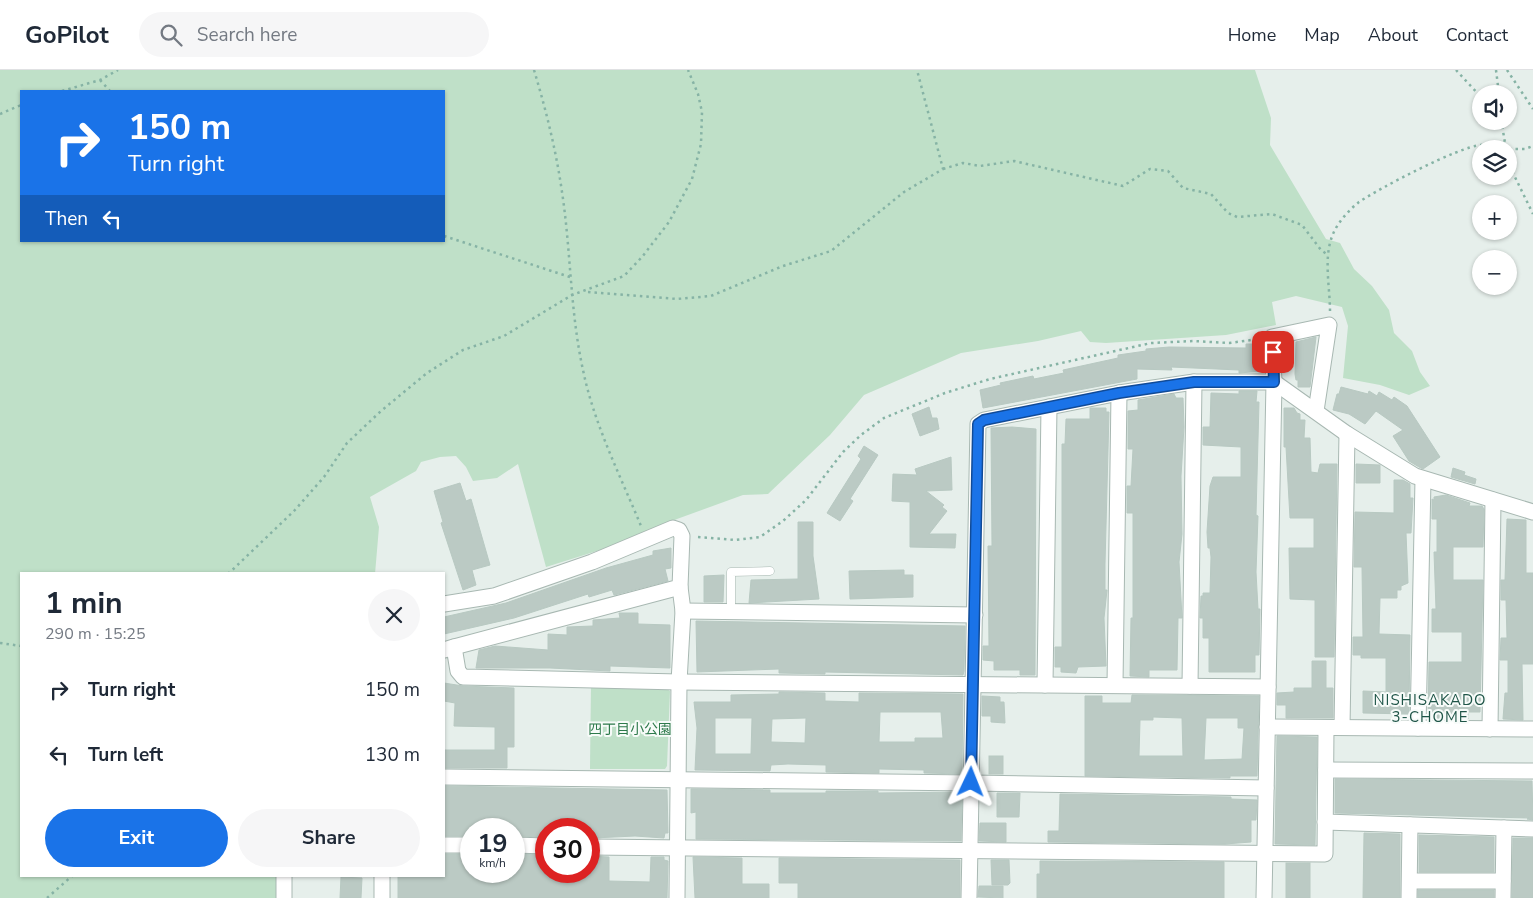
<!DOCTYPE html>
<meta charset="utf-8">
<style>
body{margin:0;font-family:"Nunito Sans","Noto Sans JP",sans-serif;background:#f6f6f7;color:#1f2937;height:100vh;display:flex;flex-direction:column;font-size:19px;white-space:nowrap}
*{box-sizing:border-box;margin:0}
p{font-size:16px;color:#747a83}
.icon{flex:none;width:28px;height:28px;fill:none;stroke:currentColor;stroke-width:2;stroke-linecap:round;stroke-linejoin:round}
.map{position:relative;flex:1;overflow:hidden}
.drawer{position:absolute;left:20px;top:502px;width:425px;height:305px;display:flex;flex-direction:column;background:#fff;border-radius:0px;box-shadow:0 1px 4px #0004}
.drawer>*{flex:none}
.banner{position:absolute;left:20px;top:20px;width:425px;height:152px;border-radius:0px;box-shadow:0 1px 4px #0004;background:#1a73e8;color:#fff;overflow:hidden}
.controls{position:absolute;left:1472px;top:15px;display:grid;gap:10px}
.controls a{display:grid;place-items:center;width:45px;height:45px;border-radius:50%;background:#fff;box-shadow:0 1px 4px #0004;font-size:25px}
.speed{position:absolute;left:460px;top:748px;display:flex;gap:10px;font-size:25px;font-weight:700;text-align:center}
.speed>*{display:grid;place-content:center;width:65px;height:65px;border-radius:50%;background:#fff;box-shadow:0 1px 4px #0004;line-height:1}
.speed small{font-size:12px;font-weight:400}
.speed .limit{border:8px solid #d22;background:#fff;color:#111}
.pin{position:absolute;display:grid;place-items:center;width:42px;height:42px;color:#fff;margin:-21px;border-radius:10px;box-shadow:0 2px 8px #0006}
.me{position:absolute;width:55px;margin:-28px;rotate:2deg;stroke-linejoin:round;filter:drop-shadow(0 0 4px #0008)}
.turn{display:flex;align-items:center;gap:18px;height:105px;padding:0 25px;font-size:22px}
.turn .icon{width:65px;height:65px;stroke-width:2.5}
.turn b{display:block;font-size:35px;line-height:42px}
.then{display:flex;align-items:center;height:48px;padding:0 25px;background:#0003;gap:10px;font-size:19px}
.round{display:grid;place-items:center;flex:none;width:52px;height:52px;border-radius:26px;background:#f6f6f7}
.headline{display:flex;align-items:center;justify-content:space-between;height:85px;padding:0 25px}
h1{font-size:30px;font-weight:700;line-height:38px}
.cta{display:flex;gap:10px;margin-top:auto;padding:10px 25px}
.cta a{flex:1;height:58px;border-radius:30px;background:#1a73e8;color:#fff;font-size:20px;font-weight:700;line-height:58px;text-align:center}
.cta a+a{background:#f6f6f7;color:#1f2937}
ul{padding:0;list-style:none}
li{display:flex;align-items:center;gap:15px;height:65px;padding:0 25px}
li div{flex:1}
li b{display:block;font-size:19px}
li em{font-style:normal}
header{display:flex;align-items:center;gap:30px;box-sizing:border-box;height:70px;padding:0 25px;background:#fff;border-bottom:1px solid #e0e1e3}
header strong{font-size:24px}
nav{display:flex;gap:28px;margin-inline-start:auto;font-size:18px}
.search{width:350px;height:45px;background:#f6f6f7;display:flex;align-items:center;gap:12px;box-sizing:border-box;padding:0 18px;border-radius:28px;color:#747a83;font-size:19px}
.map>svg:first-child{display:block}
</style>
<header>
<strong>GoPilot</strong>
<div class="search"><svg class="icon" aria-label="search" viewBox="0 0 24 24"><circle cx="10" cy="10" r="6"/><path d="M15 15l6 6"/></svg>Search here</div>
<nav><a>Home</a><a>Map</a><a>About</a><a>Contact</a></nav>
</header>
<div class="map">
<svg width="1533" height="828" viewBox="0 0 1533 828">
<rect width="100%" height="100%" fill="#e6efeb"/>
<!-- green -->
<g fill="#bfe0c8" fill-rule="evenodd">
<path d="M0,0H1255L1271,48L1270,75L1326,169L1340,173L1354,199L1372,216L1389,240L1394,263L1412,281L1420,302L1430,316L1409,325L1380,315L1343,308L1348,256L1342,237L1296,226L1272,232L1276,255L1226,265L1106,273L1090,272L1081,261L1038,271L961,283L864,325L830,365L768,424L743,425L677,449L632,470L546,497L518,394L497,408L473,411L466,397L456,386L440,387L421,392L416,401L370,427L379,457L375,504H21V806H279L278,828H0ZM21,21H444V171H21Z"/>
<path d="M591,615L665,618L670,621L667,696L665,699H590Z"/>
</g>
<!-- building -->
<g fill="#bbcac4" stroke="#b8c9c2" fill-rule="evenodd">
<path d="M1316,267L1310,317H1298V310H1296L1295,304L1296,272Z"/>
<path d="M1246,274H1263V301L1239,303V300L1171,297L1172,300L1137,299V309L983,338L980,320L1001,315L1000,313L1033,306L1034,309L1064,303L1063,300L1118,288V285L1146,281V279L1169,277L1246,278Z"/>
<path d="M1341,317L1368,324L1369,321L1377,326L1379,322L1392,330L1394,327L1407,336L1440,387L1423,399L1419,397L1409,391L1393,366L1403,360L1376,341L1365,354L1349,344L1333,340L1337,324H1339Z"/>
<path d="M1239,321H1257L1256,332H1259L1256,445L1258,446L1256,502L1258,539H1260L1259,585H1255V602H1209V568H1203V548H1200L1201,526H1203V523H1210L1211,487L1210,478H1208L1207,462L1210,416L1213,407H1241V377L1203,375V357H1210L1211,323L1239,324Z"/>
<path d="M1174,324L1176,328H1183L1184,357L1181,406L1182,464L1179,492L1182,548H1178L1177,600H1149V607L1130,606L1131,548H1133V443H1127V416H1131L1133,379H1128V341L1138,340V330Z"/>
<path d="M929,337L932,348H937L939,359L920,366L912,344Z"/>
<path d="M1090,338H1106V342H1109L1105,494V520H1107L1104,548L1106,596L1078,597L1076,603L1061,602V597H1055V577H1062V374H1065L1066,349H1090Z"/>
<path d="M1284,338H1294L1297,343L1300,344V350H1305L1304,368H1310L1311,402L1318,403L1320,394H1337L1334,587H1315V530L1290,529L1289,478H1314V448H1290L1286,377H1284Z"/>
<path d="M1012,357L1036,359L1035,605H1020V600H994V591L983,590V576H989L988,476H992L991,358Z"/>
<path d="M864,376L878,385L850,429L853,431L840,451L827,443L861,389L858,386Z"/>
<path d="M951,387L952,420L926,421L944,435L942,437L947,441L929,464H956L955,478L910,477V432L892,431L893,404L917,405L915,399Z"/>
<path d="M1356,394L1380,395V413H1356Z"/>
<path d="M1453,398L1465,402L1464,405L1476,409L1475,414L1451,407Z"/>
<path d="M1394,410H1403L1410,414V428H1413L1411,463H1406L1408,513L1401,516V520H1397V528H1380L1379,564L1410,565L1409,644L1363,643V621L1386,622V588H1361V585H1353V567H1363L1362,497H1354L1355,442L1394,443Z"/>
<path d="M460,413L466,431L471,429L490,495L472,500L476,515L463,520L441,453L443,452L434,421Z"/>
<path d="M1446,425L1470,433L1469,436H1482L1484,439L1483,477H1453V510H1483L1480,642H1468V649H1428L1429,592H1462V562H1432V539H1436L1434,482H1437V449H1432V429L1434,430V427Z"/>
<path d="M1507,449L1526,450V503H1533V594H1522L1523,650L1503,649L1505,623H1508V590H1500L1501,568H1507L1506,530H1501V510H1505Z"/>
<path d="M798,452H813V486L819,529L749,533L751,510L798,509Z"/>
<path d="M671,478V498L665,499L668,511L614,525L612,520L589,527L588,524L514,548L444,564V547L506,533L606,498L653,485V481Z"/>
<path d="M904,500V505H913V527L850,529L849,501Z"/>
<path d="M724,505L723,532H704V506Z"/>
<path d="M619,543H638V554L670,555V598L610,596V601L550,598H476L479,580L495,576L548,580V564L567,565V557L593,556V550L620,548Z"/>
<path d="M696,551L965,556L964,601L963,605L825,602V604L779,603V599L697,602Z"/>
<path d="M1312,591H1326V618H1333V648H1286V635H1277V623L1294,622V618H1312Z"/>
<path d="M444,613L463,616L514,618V677H507V698H444V680H495V657L454,656L455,633L444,631Z"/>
<path d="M779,622L825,623V631L859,632V623L963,624L962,704L924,703V700L879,699V703L826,702V695L788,694L771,695L770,701L695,700L697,658L694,632H731V625L779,624ZM880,642H941L943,668H915V672H879ZM715,648H752L751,684H715ZM806,648L805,673L771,672L772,649Z"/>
<path d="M1132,625L1259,626L1257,706H1230V708L1085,706V626H1102V633H1131ZM1153,647L1182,648L1183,686H1139L1140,650H1153ZM1206,648H1238V658H1244L1242,689L1204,690Z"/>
<path d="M982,626L1000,627V632H1004L1005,653L991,652V646H982Z"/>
<path d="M1277,666L1317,667L1315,775L1275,774Z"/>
<rect x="989" y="686" width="14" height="18"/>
<path d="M1335,709L1532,711L1533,750L1527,749L1529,748L1335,743Z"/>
<path d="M444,716L667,720L668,763H665L664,768L635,766L593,768V759H546V767L514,766V759H471V766H444Z"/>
<path d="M691,719L770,720V723H826V721H878V723L962,722L961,771L696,769V742L691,743Z"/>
<path d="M997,723H1020L1019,747H997Z"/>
<path d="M1060,724L1231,727V729L1257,730L1256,750H1251V772L1225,774L1048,772V761H1059Z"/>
<path d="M980,753H1006V772L979,771Z"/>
<path d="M1364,763L1400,764V828H1363Z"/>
<path d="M1419,765L1494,767V802H1419Z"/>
<path d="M1513,768H1533V828H1512Z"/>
<path d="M444,784H471V801H514V784L546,785V801H591V786L609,787V811L650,812L651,787H664V790L668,791L667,828H398V806H444Z"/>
<path d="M693,787L742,788V814H769V828H695Z"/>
<path d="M779,788L960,790V828H798V813H779Z"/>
<path d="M991,790H1009L1010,813L1008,815H992Z"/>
<path d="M1040,791L1224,792V828H1037V804H1040Z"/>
<rect x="1286" y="793" width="24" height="35"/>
<path d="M341,807L362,808L361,828H340Z"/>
<path d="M979,816H1003V828L978,827Z"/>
<rect x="1418" y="820" width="76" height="8"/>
</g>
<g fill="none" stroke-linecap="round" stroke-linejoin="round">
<!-- lane casing -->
<g stroke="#a8b8b2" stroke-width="9">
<path id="lane" d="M731,541V502L770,501"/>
</g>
<!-- street casing -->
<g stroke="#a8b8b2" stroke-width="17">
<g id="street">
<path d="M444,534L494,526L592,492L673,458L679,460L682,466L680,517L454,577"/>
<path d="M683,541L975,545"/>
<path d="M444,580L454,577L458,601L463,607L679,612L1268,617"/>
<path d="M1045,615L1049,337"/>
<path d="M1115,615L1119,323"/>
<path d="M1190,616L1194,312"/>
<path d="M1267,657L1533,659"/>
<path d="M1342,657L1347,364"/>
<path d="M1418,658L1423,409"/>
<path d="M1490,659L1493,430"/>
<path d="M1326,700L1533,701"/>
<path d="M444,707L971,713L1266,718"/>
<path d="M1325,752L1533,759"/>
<path d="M444,775H471"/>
<path d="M514,775L546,776"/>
<path d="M589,777L1325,784L1326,658"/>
<path d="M1410,811H1503"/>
<path d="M284,828V806"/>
<path d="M382,828V806"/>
<path d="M677,828L679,612L683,541L680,517"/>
<path d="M969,828L978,354L984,350L1119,323L1194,312H1274L1347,364L1415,406L1533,442"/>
<path d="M1264,828L1274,312L1272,267L1329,255L1316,341"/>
<path d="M1409,828L1410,755"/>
<path d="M1503,828L1504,758"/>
</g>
</g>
<!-- path -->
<g stroke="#86b3a5" stroke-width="2.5" stroke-dasharray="2.5 4" stroke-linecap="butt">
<path d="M534,0C546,40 556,80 562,122C571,181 570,241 583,300C594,354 620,405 641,456"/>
<path d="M1456,0L1481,27"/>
<path d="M1496,0L1499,24"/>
<path d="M1507,0L1533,39"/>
<path d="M100,10L110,21"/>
<path d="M62,21L100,10L118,0"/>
<path d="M0,44L21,35"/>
<path d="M1499,51L1502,55L1506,79"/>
<path d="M1509,79H1525L1533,76"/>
<path d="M1509,89L1513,103L1533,144"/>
<path d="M943,99L963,93L980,96L1014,91L1123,116L1150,99L1168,101L1183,118L1211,124L1228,143L1237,147L1272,144L1302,155L1321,180L1328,185"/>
<path d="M444,166L570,207"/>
<path d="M588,222L677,229L711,226L783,196L831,181L904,122L943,99L917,0"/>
<path d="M1330,241C1330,217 1323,187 1333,164C1338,152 1349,140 1359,132C1380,118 1458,77 1481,75C1488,74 1497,77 1504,79"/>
<path d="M698,467L735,470L760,467L783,451L806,430L843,382L861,365L884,348L945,323L990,309L1151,273L1194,271L1229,273L1259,269"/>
<path d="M228,504L294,441L324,407L347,373L381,341L427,303L463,280L504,266L572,225L624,206L642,187L669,152L692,109L701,74L702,42L698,24L688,0"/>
<path d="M0,573L21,576"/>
<path d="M47,828L72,806"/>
</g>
<!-- lane -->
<use href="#lane" stroke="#fff" stroke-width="8"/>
<!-- street -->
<use href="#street" stroke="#fff" stroke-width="15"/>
</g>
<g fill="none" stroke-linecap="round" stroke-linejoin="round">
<!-- route casing -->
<g stroke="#114b97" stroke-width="12">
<path id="route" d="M971,712L978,354L984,350L1119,323L1194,312H1274L1273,282"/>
</g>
<!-- route -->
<use href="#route" stroke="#1a73e8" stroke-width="9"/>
</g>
<g text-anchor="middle" stroke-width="4" stroke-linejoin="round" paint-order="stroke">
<!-- park labels -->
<g font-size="14" fill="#2d7a4b" stroke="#f7fbf9">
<text x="630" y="664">四丁目小公園</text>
</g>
<!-- neighbourhood labels -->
<g font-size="15" letter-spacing="1" fill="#1f5548" stroke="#f7fbf9">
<text x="1430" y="635">NISHISAKADO<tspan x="1430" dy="17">3-CHOME</tspan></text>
</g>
</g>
</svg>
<div class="controls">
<a><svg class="icon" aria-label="sound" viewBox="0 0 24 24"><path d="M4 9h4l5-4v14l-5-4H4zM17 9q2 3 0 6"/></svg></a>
<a><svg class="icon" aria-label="layers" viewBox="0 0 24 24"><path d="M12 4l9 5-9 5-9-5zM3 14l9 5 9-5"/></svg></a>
<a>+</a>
<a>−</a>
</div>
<div class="speed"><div>19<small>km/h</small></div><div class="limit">30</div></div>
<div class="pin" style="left:1273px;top:282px;background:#d93025"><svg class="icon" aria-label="arrive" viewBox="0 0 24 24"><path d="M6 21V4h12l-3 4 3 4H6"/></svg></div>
<svg class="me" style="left:971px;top:712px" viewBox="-20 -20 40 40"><path d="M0-17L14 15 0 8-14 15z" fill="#1a73e8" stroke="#fff" stroke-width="4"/></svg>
<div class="banner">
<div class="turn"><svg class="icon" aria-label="right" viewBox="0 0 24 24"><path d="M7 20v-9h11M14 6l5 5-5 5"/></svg><div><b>150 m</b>Turn right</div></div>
<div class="then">Then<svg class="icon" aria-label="left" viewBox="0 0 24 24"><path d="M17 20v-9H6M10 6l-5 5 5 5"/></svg></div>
</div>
<section class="drawer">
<div class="headline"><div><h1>1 min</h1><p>290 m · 15:25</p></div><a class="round"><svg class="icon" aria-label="close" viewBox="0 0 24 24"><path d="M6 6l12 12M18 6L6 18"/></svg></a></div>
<ul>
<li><svg class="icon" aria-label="right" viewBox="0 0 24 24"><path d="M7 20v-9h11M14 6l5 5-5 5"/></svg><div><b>Turn right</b></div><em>150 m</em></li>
<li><svg class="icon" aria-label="left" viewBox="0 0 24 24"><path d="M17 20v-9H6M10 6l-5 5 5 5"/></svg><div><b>Turn left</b></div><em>130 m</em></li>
</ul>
<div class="cta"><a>Exit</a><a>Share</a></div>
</section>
</div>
